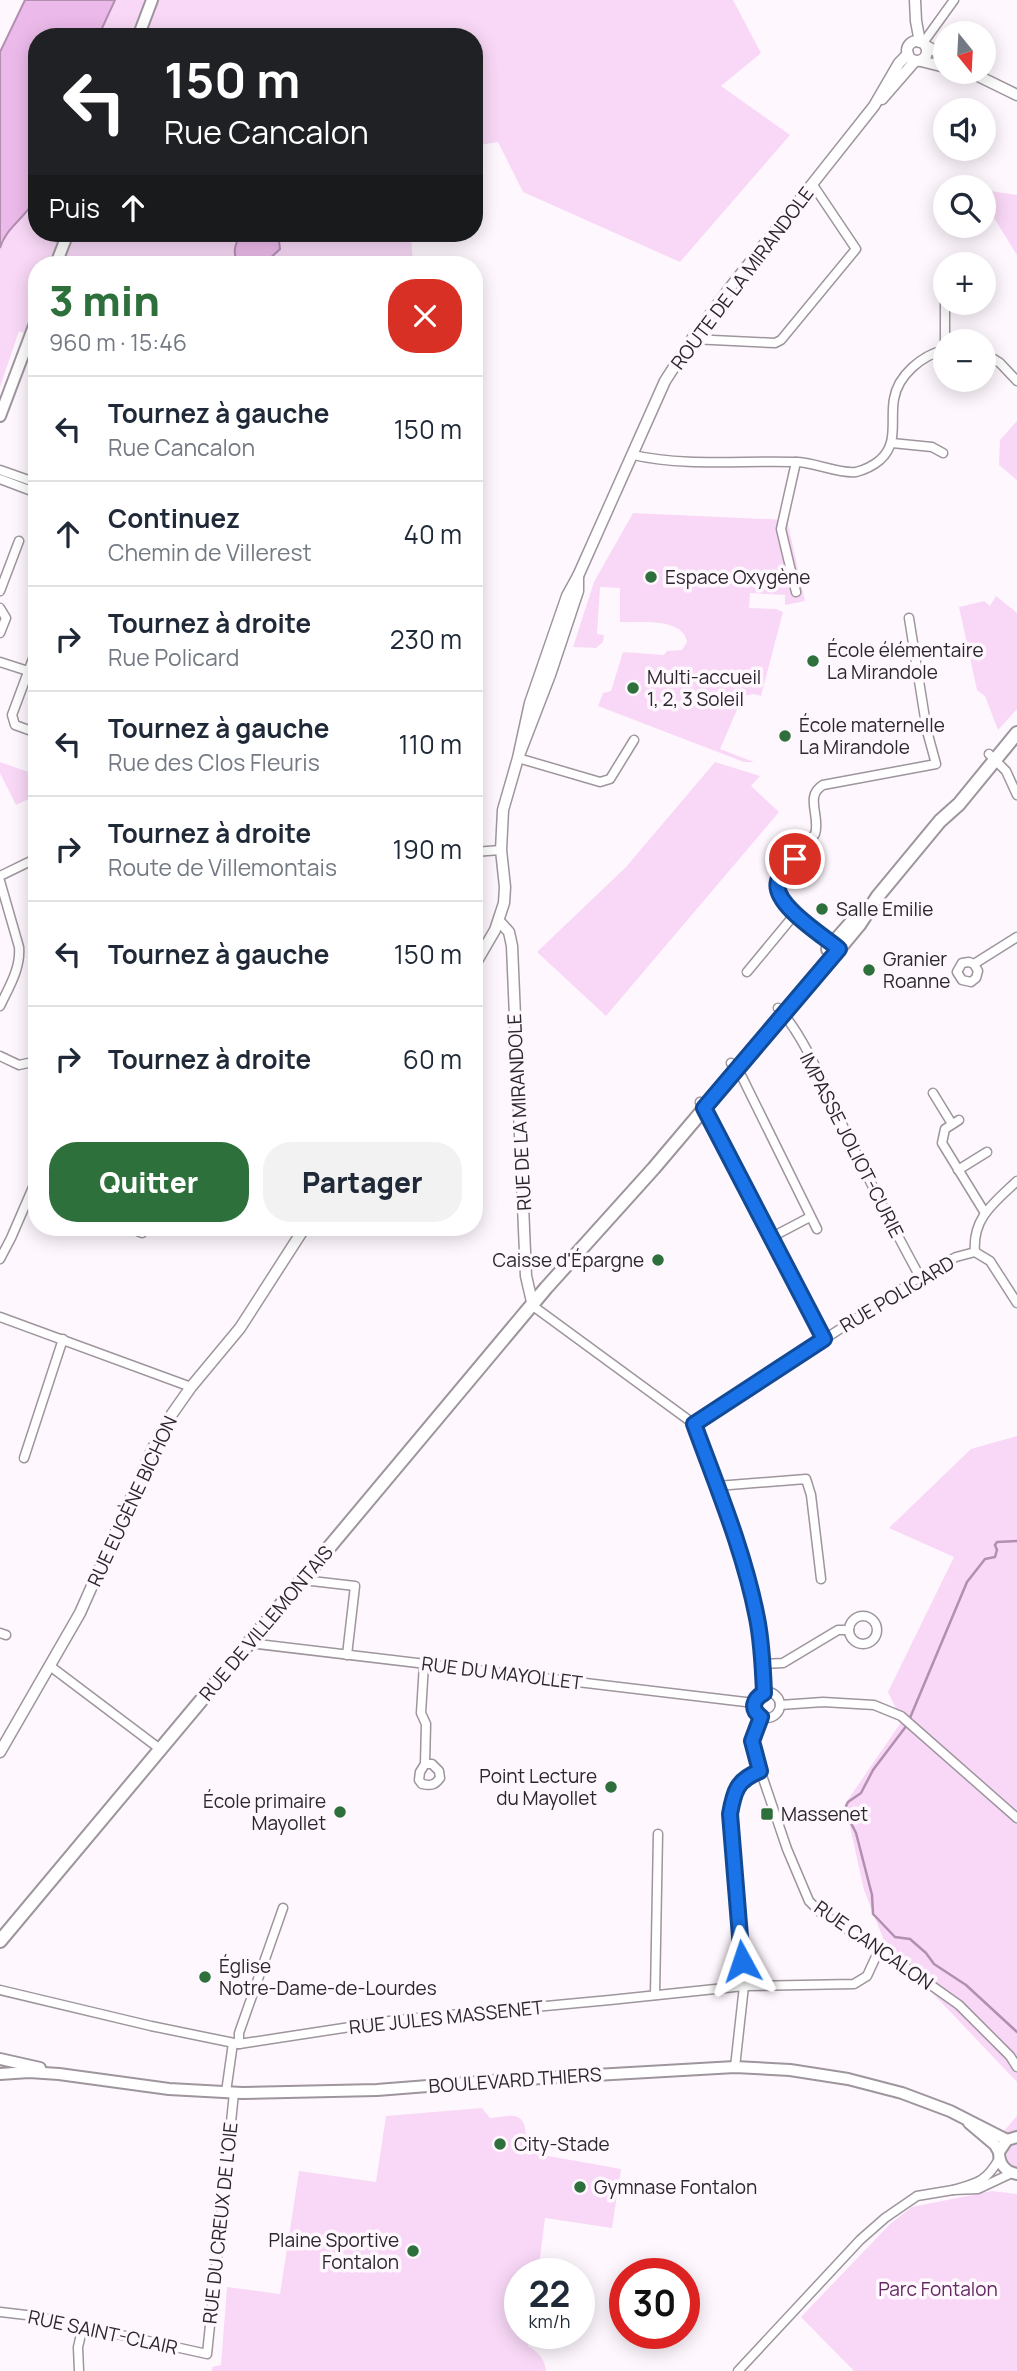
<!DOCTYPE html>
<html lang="fr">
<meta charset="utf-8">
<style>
body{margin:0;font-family:Manrope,sans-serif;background:#f2f2f3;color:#1f2937;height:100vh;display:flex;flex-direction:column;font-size:26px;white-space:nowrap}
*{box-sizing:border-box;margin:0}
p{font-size:23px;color:#747a83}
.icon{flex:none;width:38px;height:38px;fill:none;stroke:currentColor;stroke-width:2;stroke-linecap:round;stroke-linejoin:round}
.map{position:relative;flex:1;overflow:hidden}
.side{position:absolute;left:28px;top:256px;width:455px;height:980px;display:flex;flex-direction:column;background:#fff;border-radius:28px;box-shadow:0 4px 18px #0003}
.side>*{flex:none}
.hud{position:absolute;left:28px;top:28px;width:455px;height:214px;border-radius:28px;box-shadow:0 4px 18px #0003;background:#202124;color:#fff;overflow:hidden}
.needle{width:46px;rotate:162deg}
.tools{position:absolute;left:933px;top:21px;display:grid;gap:14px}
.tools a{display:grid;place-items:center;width:63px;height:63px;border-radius:50%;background:#fff;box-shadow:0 4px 18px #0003;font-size:35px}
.speed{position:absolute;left:504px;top:2258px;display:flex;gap:14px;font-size:35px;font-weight:700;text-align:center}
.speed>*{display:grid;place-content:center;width:91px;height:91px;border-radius:50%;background:#fff;box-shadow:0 4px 18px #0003;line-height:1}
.speed small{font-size:18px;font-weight:400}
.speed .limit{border:10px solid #d22;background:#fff;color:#111}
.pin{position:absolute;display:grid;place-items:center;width:60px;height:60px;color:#fff;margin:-30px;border:4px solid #fff;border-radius:50%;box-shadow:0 2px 7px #0007}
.me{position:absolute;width:77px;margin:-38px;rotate:355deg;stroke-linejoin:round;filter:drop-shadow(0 0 5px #0008)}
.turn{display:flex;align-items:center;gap:24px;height:147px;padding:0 21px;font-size:32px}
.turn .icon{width:91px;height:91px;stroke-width:2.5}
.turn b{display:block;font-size:49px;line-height:60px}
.then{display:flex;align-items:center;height:66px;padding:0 21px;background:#0003;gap:14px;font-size:26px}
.round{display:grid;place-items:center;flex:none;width:74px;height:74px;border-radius:28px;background:#f2f2f3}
.summary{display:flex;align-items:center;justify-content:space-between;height:119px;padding:0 21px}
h1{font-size:42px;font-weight:800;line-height:52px;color:#2e703b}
.cta{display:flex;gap:14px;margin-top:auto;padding:14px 21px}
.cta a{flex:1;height:80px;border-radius:28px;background:#2e703b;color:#fff;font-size:28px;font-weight:800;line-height:80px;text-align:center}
.cta a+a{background:#f2f2f3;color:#1f2937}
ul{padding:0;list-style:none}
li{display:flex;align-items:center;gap:21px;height:105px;padding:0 21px;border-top:2px solid #e0e1e3}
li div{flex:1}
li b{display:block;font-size:26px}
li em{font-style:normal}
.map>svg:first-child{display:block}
</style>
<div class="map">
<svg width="1017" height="2371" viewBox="0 0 1017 2371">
<rect width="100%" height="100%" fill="#fff7fe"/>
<!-- green -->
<g fill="#f8d8f6">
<path d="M115,0H733L761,53L721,86L790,135L680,262L523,192L498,142L474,146V37H98Z"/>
<path d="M984,190L1017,195V255L984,202Z"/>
<path d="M37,192V233H411L413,264H37V339L19,331L0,387V248C7,224 30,217 37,192Z"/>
<path d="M1017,421V480L999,465L1000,440Z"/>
<path d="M633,513L787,520L805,601L785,605V595L750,593L749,608L776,609L783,612L761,696L753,694L743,696L720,749L754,762H744L598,706L603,693L611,691L623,652L664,655L667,651L682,650L687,642C683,617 640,623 620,622V588L600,587L597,634L604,635L603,642L596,648L573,647L594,582Z"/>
<path d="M996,596L1017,613V709L998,730L985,696L977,690L959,607L984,601L990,606Z"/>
<path d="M0,762L37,775V795L16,805L0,773Z"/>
<path d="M715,762L760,776L751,786L779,812L606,1016L537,952L626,867Z"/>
<path d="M1017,1436V2082L885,1943L864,1890L845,1804L902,1721L888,1692L954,1557L889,1528L971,1449Z"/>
<path d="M482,2108L490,2118C509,2117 524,2108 526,2135L534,2134L537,2154L621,2169L612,2228L545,2218L538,2273H520V2333H530L528,2346C538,2352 545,2359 546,2371H212V2367L221,2365L227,2287L280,2294L299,2171L376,2182L386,2116Z"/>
<path d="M1017,2116V2168L1007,2162L1006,2150L998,2138Z"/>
<path d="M992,2191L1017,2194V2371H854L801,2317L890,2224L912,2207Z"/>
</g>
<!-- water -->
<g fill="#ecbaea" stroke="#b28eb1" stroke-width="2">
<path d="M25,0H115L98,37H37V192C30,217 7,224 0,248V52Z"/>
<path d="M242,233H278L280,249L264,264H238C232,252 235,243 242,233Z"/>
</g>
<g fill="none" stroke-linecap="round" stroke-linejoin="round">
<!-- stream -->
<path stroke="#b28eb1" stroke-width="2.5" d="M1017,1541L997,1542L995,1545L997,1550L995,1557L985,1559L967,1582L907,1725L873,1770L861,1793L848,1802L846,1806L847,1815L856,1833L872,1895L873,1914L895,1937L910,1939L926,1953L934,1964L966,1985L1017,2032"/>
<!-- minor casing -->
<g stroke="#9e959d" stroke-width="11">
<g id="minor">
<path d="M923,43L954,0"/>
<path d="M945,299V341"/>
<path d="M692,339L775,343L781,340L856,249L813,185"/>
<path d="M984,353L1000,363L1017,381"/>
<path d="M892,443L932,447L943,453"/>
<path d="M633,455C687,467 743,460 798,462C816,463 840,474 856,472C864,470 874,465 880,460C899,443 890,421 894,399C898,375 922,355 945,350"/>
<path d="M796,462L781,529L796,592"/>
<path d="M0,470L37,483"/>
<path d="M0,479L37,493"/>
<path d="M0,591L19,541"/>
<path d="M0,608L6,618L0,633"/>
<path d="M37,648L12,715L15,725L37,733"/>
<path d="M0,662L28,671"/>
<path d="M989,754L1006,771L1017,795"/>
<path d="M518,758L600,782L610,779L634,740"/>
<path d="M474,852L501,850"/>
<path d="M0,876L37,858"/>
<path d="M0,881L19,947C21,968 9,987 0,1006"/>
<path d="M835,945C816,931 771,904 780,878L815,834C821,817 804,796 823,785L936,764L927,731L909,618"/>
<path d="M974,964L978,971L976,978L971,982L962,980L957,972L962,963L969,962L974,964L1017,937"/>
<path d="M747,972L795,914"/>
<path d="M778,1008C804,1035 825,1088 841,1122C866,1174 892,1226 920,1277"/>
<path d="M0,1056L19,1065L37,1061"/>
<path d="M731,1063L742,1077L817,1229"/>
<path d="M933,1093L952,1124"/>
<path d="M700,1102L708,1113L824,1339"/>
<path d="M959,1120L945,1129L942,1143L985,1213"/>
<path d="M958,1170L987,1152"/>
<path d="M128,1227L142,1233"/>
<path d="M772,1237L810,1217"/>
<path d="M975,1252C972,1218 994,1203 1017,1181"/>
<path d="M0,1259L11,1238L37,1178"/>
<path d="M533,1306L694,1424L742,1560L752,1593L760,1638L764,1693"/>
<path d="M0,1317L191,1387"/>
<path d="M694,1424L920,1277L956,1257L975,1252L990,1261L1017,1303"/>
<path d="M24,1458L63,1339"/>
<path d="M717,1486L806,1479L811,1495L821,1579"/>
<path d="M303,1580L355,1586L347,1655"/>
<circle cx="863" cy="1630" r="14"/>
<path d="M0,1633L6,1635"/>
<path d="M249,1643L754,1703"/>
<path d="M424,1664L421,1713L426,1724L425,1764L420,1772L419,1780L422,1784C431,1786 435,1785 440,1778L439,1771L432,1764H425"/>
<path d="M762,1664L783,1663L838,1630H849"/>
<path d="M50,1666L160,1749"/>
<circle cx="767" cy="1705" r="13"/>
<path d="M780,1705L823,1702L874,1705L901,1716L1017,1818"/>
<path d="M761,1717L752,1741L754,1752L787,1849L809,1901L820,1912L897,1961L959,2005L1010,2056L1017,2067"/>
<path d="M0,1990L151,2026L239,2044L396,2020L610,2000L744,1986L854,1984L867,1976L879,1950"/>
<path d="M655,1995L658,1834"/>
<path d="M239,2044V2033L283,1908"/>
<path d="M735,2067L744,1986L730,1814C734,1791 737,1780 760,1771"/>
<path d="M226,2092L233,2043"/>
<path d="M999,2159C986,2182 977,2183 953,2190L978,2189L1012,2173"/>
<path d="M0,2312L35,2316L207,2354L234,2093"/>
<path d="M79,2371L78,2347L83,2326"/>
<path d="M738,2371L860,2240L885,2218L917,2196L953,2190"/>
</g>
</g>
<!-- tertiary casing -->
<g stroke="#9e959d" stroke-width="13">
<g id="tertiary">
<path d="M915,0L916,21L920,42"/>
<circle cx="917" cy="51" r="10"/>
<path d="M926,46L945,56"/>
<path d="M921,61L945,67"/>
<path d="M970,72L1017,95"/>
<path d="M882,99L915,61"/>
<path d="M578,576L665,381L692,339L729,289L874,106L899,63L908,54"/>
<path d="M499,921L509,932L512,946L526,1276L533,1306"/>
<path d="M474,966L495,930L504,903L505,887L501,850L503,810L518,758L530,703L567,596L578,576V591L550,675L518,758"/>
<path d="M0,1752L80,1613L153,1448L172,1414L191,1387L240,1328L305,1227"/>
</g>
</g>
<!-- secondary casing -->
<g stroke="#9e959d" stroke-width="14">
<g id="secondary">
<path d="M138,37L152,0"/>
<path d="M56,264L68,233"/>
<path d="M0,416L37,318"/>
<path d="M0,2059L40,2068"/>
<path d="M0,2074L29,2072L59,2074L169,2089L242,2093L377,2090L491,2081L735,2067L790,2070L848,2079L902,2093L950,2111L1007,2140"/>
<path d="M969,2123L995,2145L999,2152"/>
<path d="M1017,2137L1007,2140L999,2152C999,2164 1005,2172 1017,2174"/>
</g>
</g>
<!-- primary casing -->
<g stroke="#9e959d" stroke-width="16">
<g id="primary">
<path d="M828,949L865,907"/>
<path d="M0,1941L546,1288L654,1168L834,955L859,925L878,896L940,821L959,804L1017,733"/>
</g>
</g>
<!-- minor -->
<use href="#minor" stroke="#fff" stroke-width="8"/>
<!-- tertiary -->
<use href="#tertiary" stroke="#fff" stroke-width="10"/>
<!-- secondary -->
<use href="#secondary" stroke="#fff" stroke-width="10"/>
<!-- primary -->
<use href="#primary" stroke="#fff" stroke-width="12"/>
</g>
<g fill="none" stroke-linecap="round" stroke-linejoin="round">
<!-- route casing -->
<g stroke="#114b97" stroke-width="18">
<path id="route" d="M742,1961L730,1814C734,1791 737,1780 760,1771L752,1741L761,1717C750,1709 753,1699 764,1693C763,1668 762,1643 757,1618C744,1551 717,1487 694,1424L824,1339L704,1108L839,949C824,936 771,904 778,881C781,873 790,865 795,859"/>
</g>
<!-- route -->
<use href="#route" stroke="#1a73e8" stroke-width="12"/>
</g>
<!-- markers -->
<g fill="#2e703b" stroke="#fff7fe" stroke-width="2.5">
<circle cx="651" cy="577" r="7"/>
<circle cx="813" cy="661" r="7"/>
<circle cx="633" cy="688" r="7"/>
<circle cx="785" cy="736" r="7"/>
<circle cx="822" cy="909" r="7"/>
<circle cx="869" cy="970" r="7"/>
<circle cx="658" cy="1260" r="7"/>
<circle cx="611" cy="1787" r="7"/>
<circle cx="340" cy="1812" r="7"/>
<rect x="760" y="1807" width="14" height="14" rx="3.5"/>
<circle cx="205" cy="1977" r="7"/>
<circle cx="500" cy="2144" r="7"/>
<circle cx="580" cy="2187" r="7"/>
<circle cx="413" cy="2251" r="7"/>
</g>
<g text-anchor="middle" stroke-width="7" stroke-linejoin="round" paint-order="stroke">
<!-- street labels -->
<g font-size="19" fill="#2b282b" stroke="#fff7fe">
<text transform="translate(742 278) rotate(-53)" y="7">ROUTE DE LA MIRANDOLE</text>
<text transform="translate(519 1112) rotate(-93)" y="7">RUE DE LA MIRANDOLE</text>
<text transform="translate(852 1145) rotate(63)" y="7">IMPASSE JOLIOT-CURIE</text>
<text transform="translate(897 1294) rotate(-31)" y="7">RUE POLICARD</text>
<text transform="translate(132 1501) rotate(-65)" y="7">RUE EUGÈNE BICHON</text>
<text transform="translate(266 1623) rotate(-50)" y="7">RUE DE VILLEMONTAIS</text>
<text transform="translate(502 1673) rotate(7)" y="7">RUE DU MAYOLLET</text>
<text transform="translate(874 1945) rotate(35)" y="7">RUE CANCALON</text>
<text transform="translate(446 2017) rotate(-6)" y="7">RUE JULES MASSENET</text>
<text transform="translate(515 2080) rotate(-4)" y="7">BOULEVARD THIERS</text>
<text transform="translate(220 2223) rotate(-84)" y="7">RUE DU CREUX DE L'OIE</text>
<text transform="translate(103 2332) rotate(12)" y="7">RUE SAINT-CLAIR</text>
</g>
<!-- poi labels -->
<g font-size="19" fill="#2b282b" stroke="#fff7fe" text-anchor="start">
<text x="665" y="584">Espace Oxygène</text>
<text x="827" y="657">École élémentaire<tspan x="827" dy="22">La Mirandole</tspan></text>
<text x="647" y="684">Multi-accueil<tspan x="647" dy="22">1, 2, 3 Soleil</tspan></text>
<text x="799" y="732">École maternelle<tspan x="799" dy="22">La Mirandole</tspan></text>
<text x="836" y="916">Salle Emilie</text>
<text x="883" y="966">Granier<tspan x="883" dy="22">Roanne</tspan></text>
<text x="644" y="1267" text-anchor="end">Caisse d'Épargne</text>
<text x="597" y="1783" text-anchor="end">Point Lecture<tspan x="597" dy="22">du Mayollet</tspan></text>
<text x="326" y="1808" text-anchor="end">École primaire<tspan x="326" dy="22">Mayollet</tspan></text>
<text x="781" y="1821">Massenet</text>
<text x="219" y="1973">Église<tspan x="219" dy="22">Notre-Dame-de-Lourdes</tspan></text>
<text x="514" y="2151">City-Stade</text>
<text x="594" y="2194">Gymnase Fontalon</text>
<text x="399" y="2247" text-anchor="end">Plaine Sportive<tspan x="399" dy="22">Fontalon</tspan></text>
</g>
<!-- park labels -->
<g font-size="19" fill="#632862" stroke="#fff7fe">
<text x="938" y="2296">Parc Fontalon</text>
</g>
</g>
</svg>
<div class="tools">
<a><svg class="needle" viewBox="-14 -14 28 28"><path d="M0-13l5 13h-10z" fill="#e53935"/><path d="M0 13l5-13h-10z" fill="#747a83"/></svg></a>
<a><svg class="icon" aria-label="sound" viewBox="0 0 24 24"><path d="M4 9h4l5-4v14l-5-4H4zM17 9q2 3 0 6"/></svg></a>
<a><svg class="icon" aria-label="search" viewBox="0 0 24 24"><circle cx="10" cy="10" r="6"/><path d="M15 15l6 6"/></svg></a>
<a>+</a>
<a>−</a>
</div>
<div class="speed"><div>22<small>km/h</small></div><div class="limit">30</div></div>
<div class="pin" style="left:795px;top:859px;background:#d93025"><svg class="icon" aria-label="arrive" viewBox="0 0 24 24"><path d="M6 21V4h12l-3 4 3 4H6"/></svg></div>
<svg class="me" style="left:742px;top:1961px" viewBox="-20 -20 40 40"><path d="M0-17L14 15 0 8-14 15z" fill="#1a73e8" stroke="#fff" stroke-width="4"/></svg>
<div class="hud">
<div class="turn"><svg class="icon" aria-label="left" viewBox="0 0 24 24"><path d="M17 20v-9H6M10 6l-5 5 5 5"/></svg><div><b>150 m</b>Rue Cancalon</div></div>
<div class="then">Puis<svg class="icon" aria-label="ahead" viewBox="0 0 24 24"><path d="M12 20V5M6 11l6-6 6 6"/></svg></div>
</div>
<section class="side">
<div class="summary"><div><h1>3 min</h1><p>960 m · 15:46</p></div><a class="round" style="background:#d93025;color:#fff"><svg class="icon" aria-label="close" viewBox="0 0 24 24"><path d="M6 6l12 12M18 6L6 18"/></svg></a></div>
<ul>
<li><svg class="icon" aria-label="left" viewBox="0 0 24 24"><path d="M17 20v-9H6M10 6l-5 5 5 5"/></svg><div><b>Tournez à gauche</b><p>Rue Cancalon</p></div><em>150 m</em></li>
<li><svg class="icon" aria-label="ahead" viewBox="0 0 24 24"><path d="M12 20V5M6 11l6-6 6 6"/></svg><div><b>Continuez</b><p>Chemin de Villerest</p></div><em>40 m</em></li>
<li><svg class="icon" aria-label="right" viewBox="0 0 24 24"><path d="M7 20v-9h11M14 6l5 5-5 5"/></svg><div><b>Tournez à droite</b><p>Rue Policard</p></div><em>230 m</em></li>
<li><svg class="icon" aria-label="left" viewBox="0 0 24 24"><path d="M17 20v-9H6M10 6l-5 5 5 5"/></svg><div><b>Tournez à gauche</b><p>Rue des Clos Fleuris</p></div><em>110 m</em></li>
<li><svg class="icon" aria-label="right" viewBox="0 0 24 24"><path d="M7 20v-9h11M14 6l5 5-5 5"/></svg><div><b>Tournez à droite</b><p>Route de Villemontais</p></div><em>190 m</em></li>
<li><svg class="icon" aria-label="left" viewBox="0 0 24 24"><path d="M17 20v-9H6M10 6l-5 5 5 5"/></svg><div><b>Tournez à gauche</b></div><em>150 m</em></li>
<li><svg class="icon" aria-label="right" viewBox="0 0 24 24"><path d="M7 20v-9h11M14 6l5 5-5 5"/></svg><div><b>Tournez à droite</b></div><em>60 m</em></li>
</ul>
<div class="cta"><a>Quitter</a><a>Partager</a></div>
</section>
</div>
